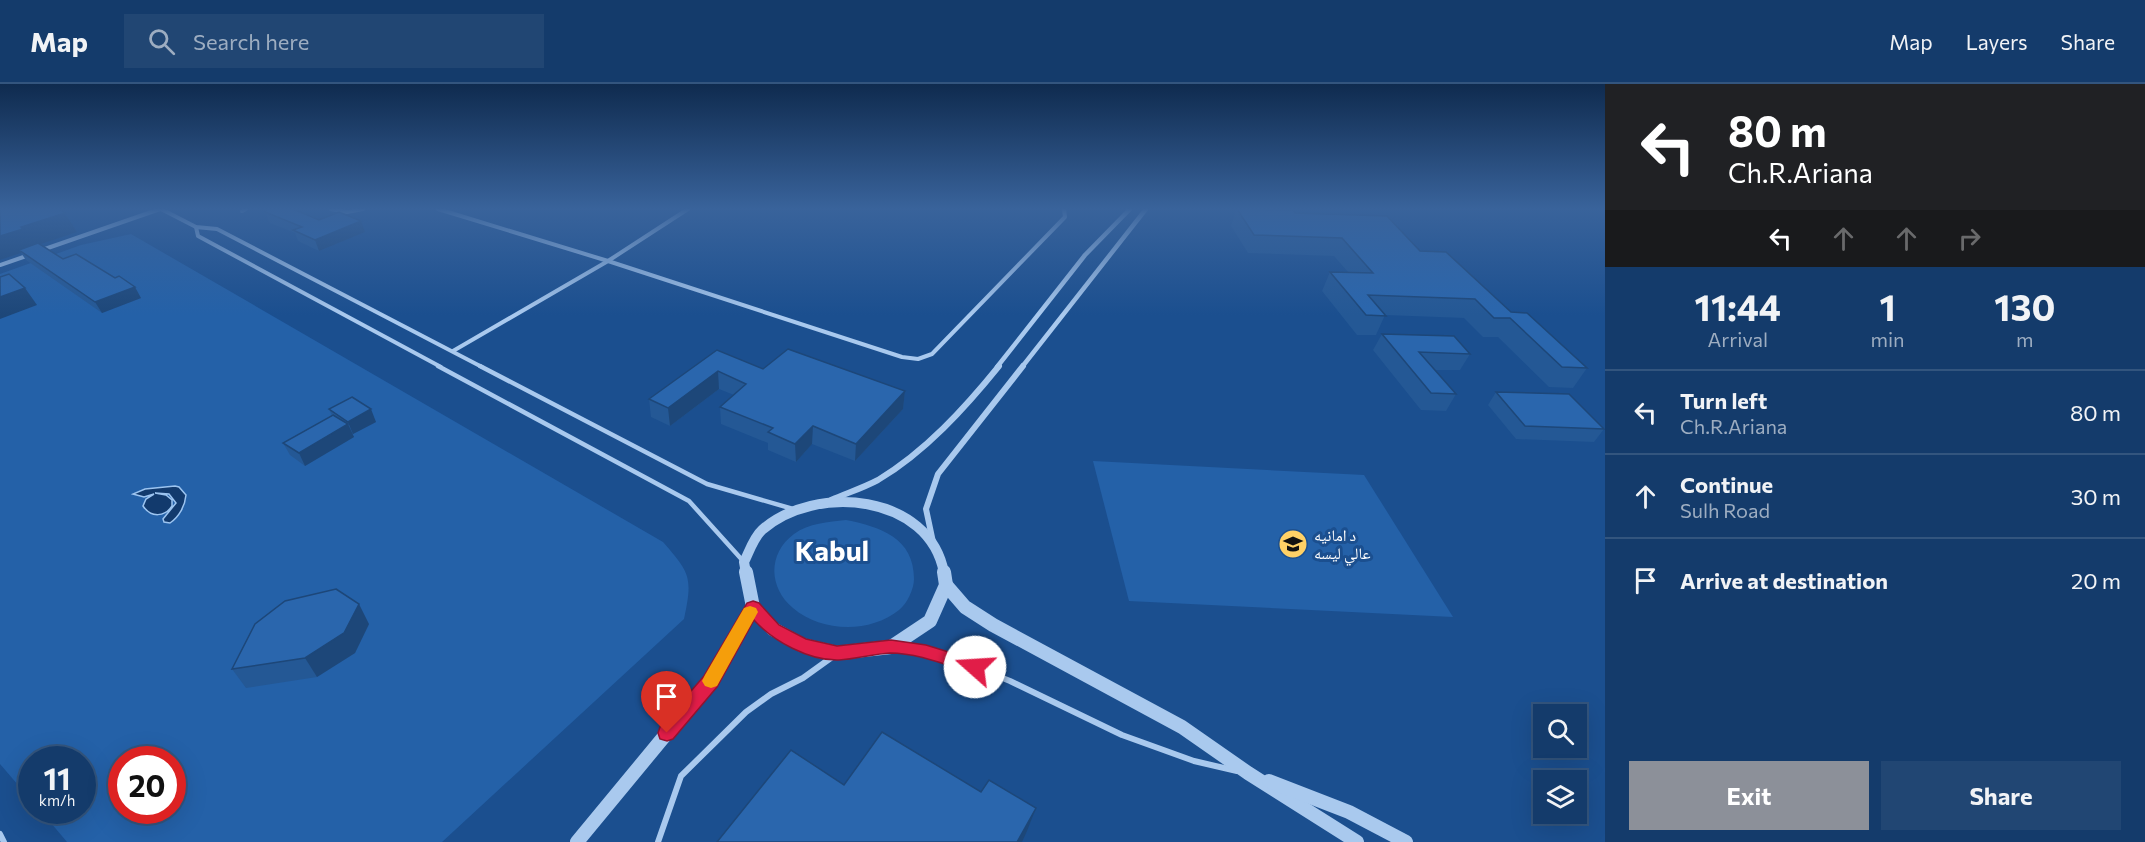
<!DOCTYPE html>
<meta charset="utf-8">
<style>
body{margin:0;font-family:Commissioner,"Noto Naskh Arabic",sans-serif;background:#214673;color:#f1f3f6;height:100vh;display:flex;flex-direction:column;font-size:22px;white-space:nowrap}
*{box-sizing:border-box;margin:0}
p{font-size:20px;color:#9dadc1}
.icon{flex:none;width:33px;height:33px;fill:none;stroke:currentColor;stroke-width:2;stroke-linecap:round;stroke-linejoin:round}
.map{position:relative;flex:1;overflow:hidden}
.details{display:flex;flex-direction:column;background:#143b6b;width:540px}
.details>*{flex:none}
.top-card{background:#202124;color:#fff;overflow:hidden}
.buttons{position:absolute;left:1533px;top:620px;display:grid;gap:12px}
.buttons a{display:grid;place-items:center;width:54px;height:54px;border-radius:0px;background:#143b6b;box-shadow:0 6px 24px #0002,0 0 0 2px #33557e;font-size:30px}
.speed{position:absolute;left:18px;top:662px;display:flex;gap:12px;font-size:30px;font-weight:700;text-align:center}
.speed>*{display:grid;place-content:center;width:78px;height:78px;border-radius:50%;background:#143b6b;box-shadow:0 6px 24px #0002,0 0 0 2px #33557e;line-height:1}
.speed small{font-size:15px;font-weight:400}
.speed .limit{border:9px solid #d22;background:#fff;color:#111}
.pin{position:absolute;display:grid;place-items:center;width:51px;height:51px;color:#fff;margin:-62px -26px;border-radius:50% 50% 50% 0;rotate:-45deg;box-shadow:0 0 6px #0007}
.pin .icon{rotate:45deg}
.me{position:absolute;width:66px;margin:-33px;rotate:289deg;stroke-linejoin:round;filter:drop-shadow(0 0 4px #0008)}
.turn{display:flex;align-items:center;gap:21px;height:126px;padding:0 24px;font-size:27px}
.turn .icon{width:78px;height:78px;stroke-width:2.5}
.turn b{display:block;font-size:42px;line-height:51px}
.lanes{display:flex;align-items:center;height:57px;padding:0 24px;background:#0003;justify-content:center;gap:30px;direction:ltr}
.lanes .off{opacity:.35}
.eta{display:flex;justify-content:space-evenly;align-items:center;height:102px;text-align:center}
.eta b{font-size:36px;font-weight:700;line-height:42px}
.action{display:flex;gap:12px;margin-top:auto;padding:12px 24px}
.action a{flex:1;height:69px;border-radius:0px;background:#8c9099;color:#fff;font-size:24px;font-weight:700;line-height:69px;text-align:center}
.action a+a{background:#214673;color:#f1f3f6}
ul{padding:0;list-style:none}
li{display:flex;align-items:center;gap:18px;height:84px;padding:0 24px;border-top:2px solid #33557e}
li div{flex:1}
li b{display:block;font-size:22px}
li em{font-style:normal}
header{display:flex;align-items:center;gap:36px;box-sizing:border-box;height:84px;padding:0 30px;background:#143b6b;border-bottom:2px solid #33557e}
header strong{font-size:28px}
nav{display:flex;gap:33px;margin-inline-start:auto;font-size:21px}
.search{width:420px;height:54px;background:#214673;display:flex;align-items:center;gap:15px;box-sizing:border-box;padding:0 21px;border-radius:0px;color:#9dadc1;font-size:22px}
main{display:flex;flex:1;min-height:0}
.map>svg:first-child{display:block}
</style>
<header>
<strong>Map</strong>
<div class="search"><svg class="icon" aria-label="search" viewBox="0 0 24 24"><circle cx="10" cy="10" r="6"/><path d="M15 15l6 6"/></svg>Search here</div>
<nav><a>Map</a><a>Layers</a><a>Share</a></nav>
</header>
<main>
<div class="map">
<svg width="1605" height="758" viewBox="0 0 1605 758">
<rect width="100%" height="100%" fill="#1b4f8f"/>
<!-- green -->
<g fill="#2461a8" fill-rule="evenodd">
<path d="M131,150L663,458C690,489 693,493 684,535L442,758H67L40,726H82V675H32L31,716L0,680V190L81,161ZM122,675H172V726H122Z"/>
<path d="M1093,377L1364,391L1453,533L1129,517Z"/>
<path d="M846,436C881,443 914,454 914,495C914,505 907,520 899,526C869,550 821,548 793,524C769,504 767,470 794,450C809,439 828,438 846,436Z"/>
</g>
<!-- water -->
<path fill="#123a6d" stroke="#9cc4f0" stroke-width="1.5" d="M175,402L179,403L186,411C185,422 179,433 170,439L164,438L163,435L176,419L169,410L155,409L166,411L172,416V422C165,433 151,434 143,422L146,415L154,410L144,413L133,410L145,405Z"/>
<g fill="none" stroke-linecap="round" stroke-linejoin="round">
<!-- service-far2 -->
<g stroke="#a9c9ee" stroke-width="4">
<path d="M161,125L196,143L217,145L482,283"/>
<path d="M331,125L347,128L363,125"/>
<path d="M438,125L608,177L902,273L918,275L932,270L1065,133L1064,125"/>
<path d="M242,127L246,125"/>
<path d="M196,143L198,152L441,283"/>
<path d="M42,166L160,125"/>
<path d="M0,181L29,171"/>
<path d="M453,267L608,177L688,125"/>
</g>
<!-- service-far1 -->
<g stroke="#a9c9ee" stroke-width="4.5">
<path d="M438,282L689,417L744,478"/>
<path d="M480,282L707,400L793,425"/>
</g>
<!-- service -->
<g stroke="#a9c9ee" stroke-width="6">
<path d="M897,563L958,576L1010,597L1122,651L1194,677L1237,687"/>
<path d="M0,750L4,758"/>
<path d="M658,758L681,692L746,628L771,610L803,594L835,571"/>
</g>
<!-- minor-far1 -->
<g stroke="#a9c9ee" stroke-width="4.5">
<path d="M997,283L1085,171L1130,125"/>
<path d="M1022,283L1146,125"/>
</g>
<!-- minor -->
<g stroke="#a9c9ee" stroke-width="6">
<path d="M831,416C847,409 863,404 878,396C925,368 965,324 999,282"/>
<path d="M933,458L926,425L938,390L1023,282"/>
</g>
<!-- tertiary-far1 -->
<path stroke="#a9c9ee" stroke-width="10" d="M746,489L744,478C749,468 754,453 762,446C815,399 930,410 944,489"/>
<!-- tertiary -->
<g stroke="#a9c9ee" stroke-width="14">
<path d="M746,488L753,523L773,545L802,561L837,569L891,563L930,537L946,501L944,488"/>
<path d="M946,501L965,523L993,541L1182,643L1248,689L1357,758"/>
<path d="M1269,697L1349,728L1406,758"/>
<path d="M577,758L710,597L753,523"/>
</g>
</g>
<!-- wall -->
<g fill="#245895">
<path d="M1236,125H1261L1295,129L1420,167L1511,228L1587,284L1573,304L1549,303L1498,253H1483L1464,234L1385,231L1376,251H1357L1322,207L1330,188H1348L1334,172L1248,169L1231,142Z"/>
<path d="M265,128L319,136L361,137L365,148L319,167L298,157L295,149L270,139Z"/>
<path d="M65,129L77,148L40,160L63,175L141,214L102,229L26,176L21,169L0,176Z"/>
<path d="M1382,250L1470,270L1460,286H1434L1456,310L1446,327L1421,326L1373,266Z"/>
<path d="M717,266L763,285L905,307L903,325L855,377L812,360L796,378L768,366V359L721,340L720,323L734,311L719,305L670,342L651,333L649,315Z"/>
<path d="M1496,308L1604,345L1594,358L1516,355L1488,321Z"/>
<path d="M329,325L376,338L353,350H352L354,353L305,382L290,371L283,359L332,332Z"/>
<path d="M369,540L355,569L317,593L246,604L232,585Z"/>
</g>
<!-- shaded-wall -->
<g fill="#1d4779">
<path d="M65,129L77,148L35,162L19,166L21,169L0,176V152L21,143Z"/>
<path d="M361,137L365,148L319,167L315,156Z"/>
<path d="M135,203L141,214L102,229L95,218Z"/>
<path d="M25,204L37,221L0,235V213Z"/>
<path d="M718,287L719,305L670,342L668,324Z"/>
<path d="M905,307L903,325L855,377L856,360Z"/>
<path d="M371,325L376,338L353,350L348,338Z"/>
<path d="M348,340L354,353L305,382L299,369Z"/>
<path d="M813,342L812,360L796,378L795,360Z"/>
<path d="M359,520L369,540L355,569L317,593L305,574Z"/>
<path d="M1036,724L1027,747L1022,758H1017Z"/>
</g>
<!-- building -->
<g fill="#2a66ad" stroke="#1d4779" stroke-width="1.5">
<path d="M0,125H59L65,129L21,143L23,145L0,152Z"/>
<path d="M267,125H293L319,136L339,128L361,137L315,156L293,146L302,143L265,128Z"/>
<path d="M1237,125L1293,126L1295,129L1387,132L1420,167L1446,168L1511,228L1527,229L1587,284L1562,283L1510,234H1494L1475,215L1368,211L1386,232L1366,231L1330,188L1373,189L1342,154L1254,151Z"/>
<path d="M38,159L63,175L76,170L115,194L119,192L135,203L95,218L19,166Z"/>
<path d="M9,190L25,204L0,213V193Z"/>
<path d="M1382,250L1454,252L1470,270L1419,268L1456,310L1431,309Z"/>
<path d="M788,265L905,307L856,360L813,342L795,360L768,348L773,344L720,323L746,300L718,287L668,324L649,315L717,266L763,285Z"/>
<path d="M1496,308L1569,310L1604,345L1525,342Z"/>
<path d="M352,313L371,325L348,338L329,325Z"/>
<path d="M333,331L348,340L299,369L283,359Z"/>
<path d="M336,505L359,520L344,549L305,574L232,585L255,540L285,517Z"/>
<path d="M882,648L981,708L989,696L1036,724L1017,758H717L791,666L844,701Z"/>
</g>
<!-- sky -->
<linearGradient id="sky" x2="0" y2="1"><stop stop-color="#0f2b4f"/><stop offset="0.54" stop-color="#39639b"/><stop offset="1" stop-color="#39639b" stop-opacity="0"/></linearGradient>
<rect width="1605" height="231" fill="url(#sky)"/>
<!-- route -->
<path fill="#e11d48" stroke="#92132f" stroke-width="1.5" d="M753,517L759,519L779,541L806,555L837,562L891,556L926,561L981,578L984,583L981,588L975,590C948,582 919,569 890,569C873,570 856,575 839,576C809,577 773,557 754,536L717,603L673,655L667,657L660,655L658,649L660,643L704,592L747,519Z"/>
<!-- slow -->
<path fill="#f59e0b" d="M750,522L756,524L758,528L717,602L711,604L705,602L702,597L705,591L744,524Z"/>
<!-- icons -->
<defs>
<g id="school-disc" transform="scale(1.5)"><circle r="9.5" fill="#ffd166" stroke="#1b4f8f"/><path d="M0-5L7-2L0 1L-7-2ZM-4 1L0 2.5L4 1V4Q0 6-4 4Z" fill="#111"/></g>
</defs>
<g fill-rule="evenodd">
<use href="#school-disc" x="1293" y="460"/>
</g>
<g text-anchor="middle" stroke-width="6" stroke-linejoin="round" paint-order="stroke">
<!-- poi labels -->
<g font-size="16" fill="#fff" stroke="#1b4f8f" text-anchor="start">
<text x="1314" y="457">د امانیه<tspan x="1314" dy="18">عالي لیسه</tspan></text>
</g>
<!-- town labels -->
<g font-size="28" font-weight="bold" fill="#fff" stroke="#1b4f8f">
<text x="832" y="477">Kabul</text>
</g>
</g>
</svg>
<div class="buttons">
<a><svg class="icon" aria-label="search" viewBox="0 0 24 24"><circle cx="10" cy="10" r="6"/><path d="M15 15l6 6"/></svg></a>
<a><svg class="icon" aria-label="layers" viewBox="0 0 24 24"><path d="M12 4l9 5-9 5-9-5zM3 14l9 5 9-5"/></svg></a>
</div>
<div class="speed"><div>11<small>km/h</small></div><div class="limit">20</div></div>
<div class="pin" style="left:667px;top:649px;background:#d93025"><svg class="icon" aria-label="arrive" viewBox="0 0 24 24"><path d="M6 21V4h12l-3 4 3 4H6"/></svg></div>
<svg class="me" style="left:975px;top:583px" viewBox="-20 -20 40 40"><circle r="19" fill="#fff"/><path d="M0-13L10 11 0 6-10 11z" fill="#e11d48"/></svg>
</div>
<section class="details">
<div class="top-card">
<div class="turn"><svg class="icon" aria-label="left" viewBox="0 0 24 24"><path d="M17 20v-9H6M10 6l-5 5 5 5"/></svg><div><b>80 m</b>Ch.R.Ariana</div></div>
<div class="lanes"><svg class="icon" aria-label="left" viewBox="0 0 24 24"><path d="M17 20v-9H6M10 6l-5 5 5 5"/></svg><svg class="icon off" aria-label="ahead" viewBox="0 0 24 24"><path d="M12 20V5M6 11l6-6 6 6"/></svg><svg class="icon off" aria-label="ahead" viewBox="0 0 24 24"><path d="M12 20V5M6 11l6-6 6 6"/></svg><svg class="icon off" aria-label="right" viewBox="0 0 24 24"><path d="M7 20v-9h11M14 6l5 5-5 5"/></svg></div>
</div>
<div class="eta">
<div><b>11:44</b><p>Arrival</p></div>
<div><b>1</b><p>min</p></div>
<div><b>130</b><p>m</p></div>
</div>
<ul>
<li><svg class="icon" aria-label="left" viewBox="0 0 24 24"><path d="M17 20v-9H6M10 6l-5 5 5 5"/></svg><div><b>Turn left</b><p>Ch.R.Ariana</p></div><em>80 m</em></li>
<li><svg class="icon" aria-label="ahead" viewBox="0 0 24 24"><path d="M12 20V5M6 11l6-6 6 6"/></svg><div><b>Continue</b><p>Sulh Road</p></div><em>30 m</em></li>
<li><svg class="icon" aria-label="arrive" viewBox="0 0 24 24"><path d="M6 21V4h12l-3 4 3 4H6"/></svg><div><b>Arrive at destination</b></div><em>20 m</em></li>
</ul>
<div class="action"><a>Exit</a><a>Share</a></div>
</section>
</main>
